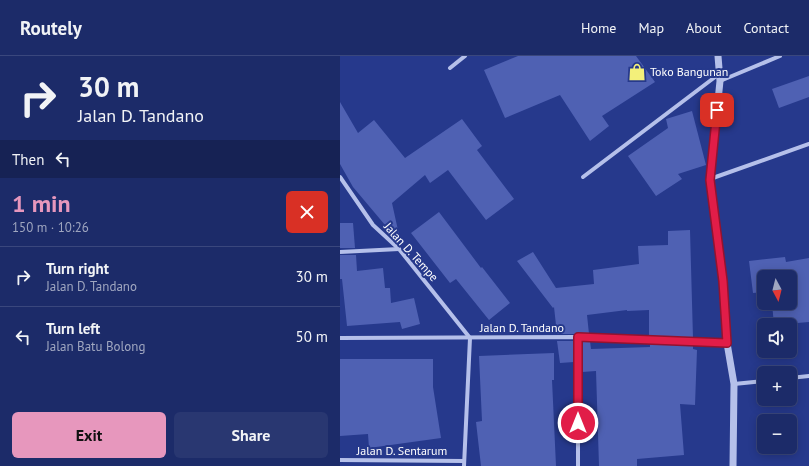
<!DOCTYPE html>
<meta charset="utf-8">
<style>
body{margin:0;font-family:"PT Sans",sans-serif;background:#293771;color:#f1f3f6;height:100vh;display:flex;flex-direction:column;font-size:15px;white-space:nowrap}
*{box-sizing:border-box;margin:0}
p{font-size:13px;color:#a0a7c0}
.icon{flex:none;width:22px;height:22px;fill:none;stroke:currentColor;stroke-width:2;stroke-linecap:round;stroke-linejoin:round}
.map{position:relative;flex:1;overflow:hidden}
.sheet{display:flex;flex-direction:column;background:#1c2b69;width:340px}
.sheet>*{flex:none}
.guide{background:#1c2b69;color:#f1f3f6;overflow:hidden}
.needle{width:26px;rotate:173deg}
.fabs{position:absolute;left:417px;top:214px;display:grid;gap:8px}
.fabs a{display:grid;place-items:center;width:40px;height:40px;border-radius:6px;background:#1c2b69;box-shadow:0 2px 10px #0003,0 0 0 1px #3a477d;font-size:20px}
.pin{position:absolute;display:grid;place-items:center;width:34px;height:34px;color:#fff;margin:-17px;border-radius:8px;box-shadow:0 2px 6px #0006}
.me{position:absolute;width:44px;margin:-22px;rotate:0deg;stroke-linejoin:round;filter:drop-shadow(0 0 3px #0008)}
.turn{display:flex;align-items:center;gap:14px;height:84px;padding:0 12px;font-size:18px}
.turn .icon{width:52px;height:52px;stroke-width:2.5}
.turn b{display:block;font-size:28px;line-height:34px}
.then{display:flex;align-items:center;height:38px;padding:0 12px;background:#0003;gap:8px;font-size:15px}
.round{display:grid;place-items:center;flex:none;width:42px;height:42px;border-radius:6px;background:#293771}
.overview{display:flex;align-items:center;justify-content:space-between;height:68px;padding:0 12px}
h1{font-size:24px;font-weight:700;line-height:30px;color:#e797bd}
.cta{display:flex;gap:8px;margin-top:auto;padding:8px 12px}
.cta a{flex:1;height:46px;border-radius:6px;background:#e797bd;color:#111;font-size:16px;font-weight:700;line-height:46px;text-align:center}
.cta a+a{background:#293771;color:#f1f3f6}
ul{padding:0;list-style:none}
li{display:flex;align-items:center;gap:12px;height:60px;padding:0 12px;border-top:1px solid #3a477d}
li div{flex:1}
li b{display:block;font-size:15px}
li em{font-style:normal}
header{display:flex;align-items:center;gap:24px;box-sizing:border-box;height:56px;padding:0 20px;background:#1c2b69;border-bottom:1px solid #3a477d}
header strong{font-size:19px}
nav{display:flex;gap:22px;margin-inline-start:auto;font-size:14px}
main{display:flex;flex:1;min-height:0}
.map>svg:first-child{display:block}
</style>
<header>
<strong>Routely</strong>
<nav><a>Home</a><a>Map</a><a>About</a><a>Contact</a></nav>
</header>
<main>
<section class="sheet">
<div class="guide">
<div class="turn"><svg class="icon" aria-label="right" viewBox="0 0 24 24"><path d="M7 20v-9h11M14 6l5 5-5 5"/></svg><div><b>30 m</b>Jalan D. Tandano</div></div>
<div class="then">Then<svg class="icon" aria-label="left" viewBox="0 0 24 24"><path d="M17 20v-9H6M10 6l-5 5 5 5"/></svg></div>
</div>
<div class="overview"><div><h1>1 min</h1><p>150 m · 10:26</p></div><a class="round" style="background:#d93025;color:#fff"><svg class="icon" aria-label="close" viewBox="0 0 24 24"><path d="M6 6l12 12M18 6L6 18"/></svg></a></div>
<ul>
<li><svg class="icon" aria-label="right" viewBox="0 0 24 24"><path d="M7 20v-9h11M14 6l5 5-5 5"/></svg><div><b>Turn right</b><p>Jalan D. Tandano</p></div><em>30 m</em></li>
<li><svg class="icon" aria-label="left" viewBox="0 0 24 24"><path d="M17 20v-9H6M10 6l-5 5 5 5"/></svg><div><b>Turn left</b><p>Jalan Batu Bolong</p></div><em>50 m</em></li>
</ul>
<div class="cta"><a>Exit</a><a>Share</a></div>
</section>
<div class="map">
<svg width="469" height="410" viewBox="0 0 469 410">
<rect width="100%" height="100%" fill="#26398c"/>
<!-- building -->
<g fill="#4f61b3">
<path d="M178,0H296L315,26L262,60L269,70L250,85L220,39L165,62L144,14Z"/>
<path d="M469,20V41L439,52L432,33Z"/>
<path d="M0,46L18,77L34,64L65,102L122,63L142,90L137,94L174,143L146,164L108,114L90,127L85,119L52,147L61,188L13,131L0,108Z"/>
<path d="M352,55L366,109L338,118L342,123L316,140L288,100L328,72L326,63Z"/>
<path d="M99,156L141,212L142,211L170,247L149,264L116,223L110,227L71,177Z"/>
<path d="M0,167H13L15,192H0Z"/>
<path d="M350,174L353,282L309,280V254L287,255V254L247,259L249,278H217L214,251L213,252L177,205L193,196L216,232L254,228L253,214L299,208L298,190L328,189V175Z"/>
<path d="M0,199H16L17,215L43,212L45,232H50L51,247L74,242L80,268L62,273L60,266L7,270L2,223H0Z"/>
<path d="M445,201L446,206L469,202V266L434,269L432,247H450V221H424V236L413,237L409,205Z"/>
<path d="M217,285H234V306L220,307Z"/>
<path d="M242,285H250L251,293L310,291V287L353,289V293L357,294L355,349L340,348L344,399L297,403V410H259L256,315L242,316Z"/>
<path d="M214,297V324H212L216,410H141L136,366L142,365L139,300Z"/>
<path d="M0,303H93V331L101,382L29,392L28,378L0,380Z"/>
</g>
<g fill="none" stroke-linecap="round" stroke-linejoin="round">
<!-- minor -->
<g stroke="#b5c0ea" stroke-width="4">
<path d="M110,12L125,0"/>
<path d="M380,25L440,0"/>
<path d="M0,121L33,169L59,193L130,282L124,410"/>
<path d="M243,121L379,18"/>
<path d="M370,123L469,88"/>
<path d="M0,196L59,193"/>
<path d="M238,281V410"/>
<path d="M0,282L238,281L387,287"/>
<path d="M450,322L469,320"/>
<path d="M394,328L424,325"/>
<path d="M0,404L124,405"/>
</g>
<!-- tertiary -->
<path stroke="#b5c0ea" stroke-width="7" d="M378,0L380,25L370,124L383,225L387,287L394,328L393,410"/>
</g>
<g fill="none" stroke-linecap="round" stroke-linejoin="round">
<!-- route casing -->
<g stroke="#92132f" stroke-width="10">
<path id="route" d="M238,367V281L387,287L383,225L370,124L377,54"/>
</g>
<!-- route -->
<use href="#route" stroke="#e11d48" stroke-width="7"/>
</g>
<!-- icons -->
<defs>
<g id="shop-bare" transform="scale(1.38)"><path d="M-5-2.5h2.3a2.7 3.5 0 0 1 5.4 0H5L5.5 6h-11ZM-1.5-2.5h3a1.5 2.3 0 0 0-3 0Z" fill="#f3f07a" stroke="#26398c" stroke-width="2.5" paint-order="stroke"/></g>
</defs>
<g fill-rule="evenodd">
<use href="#shop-bare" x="297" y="16"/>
</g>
<g text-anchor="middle" stroke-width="4" stroke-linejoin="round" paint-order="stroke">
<!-- poi labels -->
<g font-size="12" fill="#fff" stroke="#26398c" text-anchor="start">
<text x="310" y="20">Toko Bangunan</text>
</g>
<!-- street labels -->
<g font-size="12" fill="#fff" stroke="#26398c">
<text transform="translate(71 196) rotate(48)" y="4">Jalan D. Tempe</text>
<text x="182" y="276">Jalan D. Tandano</text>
<text x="62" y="399">Jalan D. Sentarum</text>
</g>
</g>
</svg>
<div class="fabs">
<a><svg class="needle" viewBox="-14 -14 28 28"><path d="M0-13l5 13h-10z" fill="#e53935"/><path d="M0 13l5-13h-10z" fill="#a0a7c0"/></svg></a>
<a><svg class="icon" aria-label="sound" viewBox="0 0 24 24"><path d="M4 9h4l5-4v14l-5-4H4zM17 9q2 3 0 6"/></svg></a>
<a>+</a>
<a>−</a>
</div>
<div class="pin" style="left:377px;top:54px;background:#d93025"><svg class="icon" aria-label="arrive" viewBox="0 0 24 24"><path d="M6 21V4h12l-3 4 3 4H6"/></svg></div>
<svg class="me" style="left:238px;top:367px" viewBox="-20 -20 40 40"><circle r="17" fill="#e11d48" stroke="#fff" stroke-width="3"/><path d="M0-11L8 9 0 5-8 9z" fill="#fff"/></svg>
</div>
</main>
